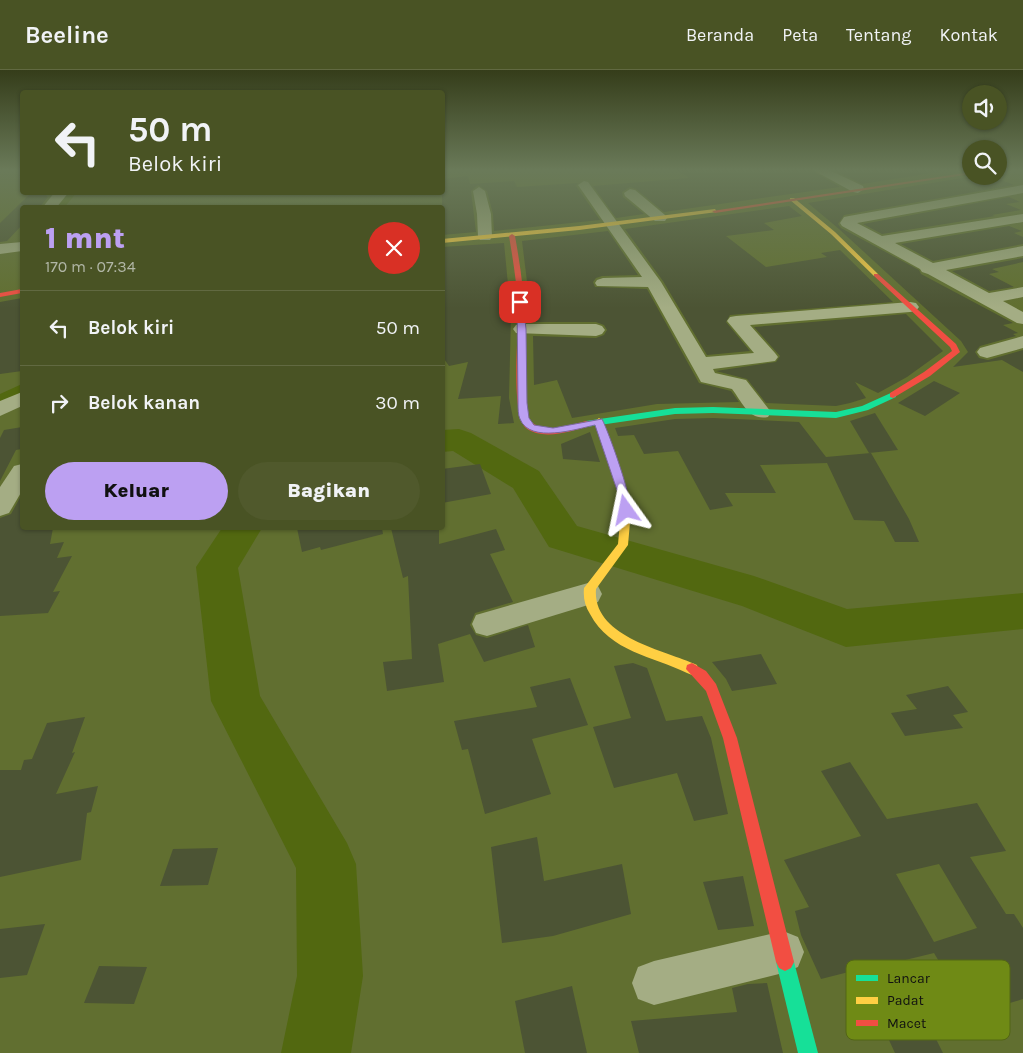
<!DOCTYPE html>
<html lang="id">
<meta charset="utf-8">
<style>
body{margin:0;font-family:Karla,sans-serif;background:#50592c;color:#f1f3f6;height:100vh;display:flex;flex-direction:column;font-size:19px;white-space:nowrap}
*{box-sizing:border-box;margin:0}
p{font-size:16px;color:#b1b6a6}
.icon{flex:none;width:28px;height:28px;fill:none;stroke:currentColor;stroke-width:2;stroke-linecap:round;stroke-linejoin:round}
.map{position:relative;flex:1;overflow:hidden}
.panel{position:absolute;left:20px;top:135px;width:425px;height:325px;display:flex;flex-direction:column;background:#495324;border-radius:5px;box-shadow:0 1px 4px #0004}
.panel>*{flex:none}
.hud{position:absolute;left:20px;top:20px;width:425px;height:105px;border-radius:5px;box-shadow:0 1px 4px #0004;background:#495324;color:#f1f3f6;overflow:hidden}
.fabs{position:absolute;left:962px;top:15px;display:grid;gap:10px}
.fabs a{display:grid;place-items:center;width:45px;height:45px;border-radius:50%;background:#495324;box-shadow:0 1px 4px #0004;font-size:25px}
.pin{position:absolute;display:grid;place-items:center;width:42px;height:42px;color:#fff;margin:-21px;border-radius:10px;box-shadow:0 2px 8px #0006}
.me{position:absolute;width:55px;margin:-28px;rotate:348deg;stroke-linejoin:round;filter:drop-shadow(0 0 4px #0008)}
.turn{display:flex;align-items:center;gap:18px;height:105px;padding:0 25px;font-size:22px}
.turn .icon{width:65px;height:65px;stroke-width:2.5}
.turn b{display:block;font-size:35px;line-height:42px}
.round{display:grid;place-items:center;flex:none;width:52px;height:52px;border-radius:26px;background:#50592c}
.head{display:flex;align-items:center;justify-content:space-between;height:85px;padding:0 25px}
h1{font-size:30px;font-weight:800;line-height:38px;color:#bca0f2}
.cta{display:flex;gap:10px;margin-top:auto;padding:10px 25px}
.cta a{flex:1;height:58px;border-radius:30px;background:#bca0f2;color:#111;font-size:20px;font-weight:800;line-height:58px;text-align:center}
.cta a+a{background:#50592c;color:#f1f3f6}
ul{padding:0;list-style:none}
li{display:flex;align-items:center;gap:15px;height:75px;padding:0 25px;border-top:1px solid #616941}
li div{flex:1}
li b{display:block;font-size:19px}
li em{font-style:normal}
header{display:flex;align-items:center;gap:30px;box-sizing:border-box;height:70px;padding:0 25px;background:#495324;border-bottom:1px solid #616941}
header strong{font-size:24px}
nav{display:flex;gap:28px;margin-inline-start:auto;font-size:18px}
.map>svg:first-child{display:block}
</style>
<header>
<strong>Beeline</strong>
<nav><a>Beranda</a><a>Peta</a><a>Tentang</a><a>Kontak</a></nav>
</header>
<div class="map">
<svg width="1023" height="983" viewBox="0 0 1023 983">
<rect width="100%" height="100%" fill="#616f30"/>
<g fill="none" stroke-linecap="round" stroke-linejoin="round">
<!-- canal -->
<g fill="#526810" fill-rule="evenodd">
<path d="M65,122H77L64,138H52Z"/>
<path d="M22,314V326L0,336V324Z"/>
</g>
<!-- river -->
<g fill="#526810" fill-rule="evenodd">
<path d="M459,359L471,363L539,401L577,456L754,506L847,539L1023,523V559L846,577L742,536L549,477L513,418L453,381L442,382V360Z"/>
<path d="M222,458H262L238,498L260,626L347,773L356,794L363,906L351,983H281L297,906L296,798L211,631L196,497Z"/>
</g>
</g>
<!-- building -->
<g fill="#4c5434" fill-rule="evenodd">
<path d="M677,100H811L840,117L664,142L636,119L630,117L622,122L623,127L644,144L616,148L593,116L689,108Z"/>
<path d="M834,100H951L862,114Z"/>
<path d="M468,106L470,114L514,111L517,117L578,113L576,116L600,150L494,161L493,144L487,121L478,115L471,121L476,162L442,165V109Z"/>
<path d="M975,106H991L1014,115L844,145L838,154L841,158L919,200L921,204L1013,253L1003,255L1018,263L1013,264L1016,266L980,276L975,282L979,288L988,290L1023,280V302L1002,290L953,297L968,282L961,271L839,159L808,133Z"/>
<path d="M32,122H43L48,127L39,138H22V155L7,171L0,172V153Z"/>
<path d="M1009,127L1020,132L1006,134L1021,140L992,145L995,146L882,164L863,154Z"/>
<path d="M789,136L802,146L764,153L774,160L726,166L766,197L827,187L821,183L840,180L893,232L730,245L726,252L750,281L707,285L663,211L625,159Z"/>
<path d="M1009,156L1022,161L1014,163L1023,167V174L933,191L901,174Z"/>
<path d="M608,161L638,205L602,206L596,208L593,212L595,217L647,219L699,313L731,321L739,332L657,334L572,348L557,310L534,315L533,266L596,268L604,265L607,260L604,255L596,252H532L522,171Z"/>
<path d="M504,173L511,245L509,328L514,353L498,354L501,326L458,329L468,292L449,296L442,286V177Z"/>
<path d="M1023,188V192L992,199L999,202L989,204L1014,217L989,221L952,201Z"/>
<path d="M22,228V301L0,304V232Z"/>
<path d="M906,244L943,281L907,307L878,323L855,312L866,328L850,333L836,336L766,333L747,309L716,301L776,292L780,286L754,257Z"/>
<path d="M934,311L960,323L925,346L898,333Z"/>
<path d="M875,343L898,380L869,383L850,351Z"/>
<path d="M713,348L799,352L826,387L871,383L909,449L919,472H895L884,451L854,450L827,393L760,395L776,423H725L733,436L710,440L678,381L644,384L634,365L618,366L615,358L675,349Z"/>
<path d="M22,357V379L16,380L0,411V368L4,360Z"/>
<path d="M590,362L600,392L563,389L561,374Z"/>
<path d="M480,394L491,424L442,433V399Z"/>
<path d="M22,424V458H53L50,474L64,472L57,488L72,486L53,522L60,521L48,543L0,546V448L11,444Z"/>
<path d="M297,458H382L383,464L321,480L320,477L302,482Z"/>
<path d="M391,458H439V474L496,459L505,480L490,484L513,532L475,543L470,555L476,565L487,568L528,555L535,577L484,592L470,564L438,574L444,612L387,621L383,592L412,589L408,506L403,508Z"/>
<path d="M761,584L777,614L732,621L726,609L712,592Z"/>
<path d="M633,593L647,598L666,651L702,646L711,668L728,744L694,751L677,703L614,718L593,657L631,648L614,596Z"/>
<path d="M570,608L588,655L532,669L551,724L485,744L468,679L462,680L454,651L537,637L530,617Z"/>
<path d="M948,616L968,642L953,645L963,658L905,666L891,643L917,639L906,625Z"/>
<path d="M85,647L72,683L75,682L56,724L98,716L91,742L87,743L81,790L0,807V700H21L24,690L32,689L47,653Z"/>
<path d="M850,692L887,749L977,733L1006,781L970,787L1006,844H1014L1023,858V929L971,945L934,883L897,892L896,890L821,909L801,865L795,841L809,837L784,790L861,766L821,701ZM939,794L977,858L934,872L896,804Z"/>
<path d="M537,767L544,811L622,794L631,844L553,866L502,873L491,777Z"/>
<path d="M218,778L208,815L160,816L173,779Z"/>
<path d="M743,806L754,856L718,860L703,812Z"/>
<path d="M45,854L27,905L0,908V859Z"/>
<path d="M99,896L147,897L134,934L84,933Z"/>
<path d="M767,913L783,983H639L631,951L737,942L732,918L748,914Z"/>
<path d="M572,916L587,983H525L515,931Z"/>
<path d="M918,933L943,983H895L876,942Z"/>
</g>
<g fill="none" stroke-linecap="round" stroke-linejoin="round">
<!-- street -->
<g fill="#a4ad84" fill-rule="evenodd">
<path d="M813,100H829L863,116L864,119L858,123L853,122Z"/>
<path d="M584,111L588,112L661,212L706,287L754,283L727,251L730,247L736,246L910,232L916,233L919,237L916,241L910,242L750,255L775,283L778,287L775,291L713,299L715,303L746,310L771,342L768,347C749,351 742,332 732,319L701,312L648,217L597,216L595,213L597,210L603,208L642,207L578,115Z"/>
<path d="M1023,115V123L857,153L882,166L1023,144V152L895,173L933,193L1023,176V186L946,200L989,223L1023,217V227L1003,231L1023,242V254L1017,253L928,204L922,202L920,199L842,156L840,153L844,147L849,146Z"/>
<path d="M479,117L485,121L491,144L492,167L490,170H480L478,167L477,144L473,121Z"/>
<path d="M630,119L635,120L665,145L667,148L665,151H655L625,126L624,123Z"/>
<path d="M55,122H69L56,138H42Z"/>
<path d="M22,172V181L0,184V174Z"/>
<path d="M522,254H596L602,256L605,260L602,264L596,266L516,263L513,259L516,255Z"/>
<path d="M1023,266V278L987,288L980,286L977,282L980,278Z"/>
<path d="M22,322V336L0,346V331Z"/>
<path d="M22,394V421L9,443L0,446V417L14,396Z"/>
<path d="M588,513L598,516L602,524L598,532L487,566L476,563L472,554L476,545Z"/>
<path d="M783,861L798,867L804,882L798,897L783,903L654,935L638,929L632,913L638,897L654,891Z"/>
</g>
<!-- fast -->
<g fill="#16e098" fill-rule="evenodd">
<path d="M893,322L896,323V327L868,340L836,348L713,343L675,344L586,357L581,354L586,351L675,338L713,337L836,342L862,336Z"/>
<path d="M785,883L791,886L794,892L818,983H798L776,892L779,886Z"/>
</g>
<!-- slow -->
<g fill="#ffcf43" fill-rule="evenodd">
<path d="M790,128H794L835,162L878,204V206H874L831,164L790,130Z"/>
<path d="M715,139L717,142L579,160L442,173V169L579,156Z"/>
<path d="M599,348L603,351L629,426L631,441L628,475L596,519C592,567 664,580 697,595L698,599L697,603L692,605L687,603C653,586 610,582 590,544C585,536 583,528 584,518L618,474L621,441L619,426L595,351Z"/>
</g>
<!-- jam -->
<g fill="#f24e42" fill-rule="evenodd">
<path d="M971,102V104L715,143L712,141Z"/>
<path d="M512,164L515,166C520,194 524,221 525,249C526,274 524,298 525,322C526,332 525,348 534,354C547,364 572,355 586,351L589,352V356C572,361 543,371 526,358C510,344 519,262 518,238C517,214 513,190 509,166Z"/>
<path d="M874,204H878L956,274L960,282L930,306L893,328L890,327V323L924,302L952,281L950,277L874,206Z"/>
<path d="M22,219V223L0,227V223Z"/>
<path d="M692,593L706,601L716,614L737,668L794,892L791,898L785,901L779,898L776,892L723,668L706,621L686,599L687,595Z"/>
</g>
</g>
<!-- sky -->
<linearGradient id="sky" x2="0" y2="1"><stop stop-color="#353d1a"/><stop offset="0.42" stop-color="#6a7a59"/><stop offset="1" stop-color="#6a7a59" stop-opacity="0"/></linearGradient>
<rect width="1023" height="238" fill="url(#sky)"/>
<!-- route -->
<path fill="#bca0f2" stroke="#7a689d" d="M517,230L523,232L526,259L527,333L529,348L534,355L553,358L602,349C609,363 634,432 630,443H622L619,426L595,355C577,359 530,374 520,349C518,345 518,338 518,333Z"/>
<!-- legend -->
<rect x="846" y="890" width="164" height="80" rx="8" fill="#6f8a15" stroke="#536614" stroke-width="1"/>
<rect x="856" y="905" width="22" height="6" fill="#16e098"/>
<rect x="856" y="927" width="22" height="7" fill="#ffcf43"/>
<rect x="856" y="950" width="22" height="6" fill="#f24e42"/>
<g font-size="14" fill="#111">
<text x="887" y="913">Lancar</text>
<text x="887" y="935">Padat</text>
<text x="887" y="958">Macet</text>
</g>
</svg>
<div class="fabs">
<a><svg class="icon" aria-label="sound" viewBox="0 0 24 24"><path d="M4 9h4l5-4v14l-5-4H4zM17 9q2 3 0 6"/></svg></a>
<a><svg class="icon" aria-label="search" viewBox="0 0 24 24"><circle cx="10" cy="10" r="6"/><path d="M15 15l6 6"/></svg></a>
</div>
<div class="pin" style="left:520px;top:232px;background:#d93025"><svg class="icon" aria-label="arrive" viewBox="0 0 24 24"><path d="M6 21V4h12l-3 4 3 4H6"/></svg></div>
<svg class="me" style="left:626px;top:440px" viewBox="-20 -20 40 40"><path d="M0-17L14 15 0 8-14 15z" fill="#bca0f2" stroke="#fff" stroke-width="4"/></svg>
<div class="hud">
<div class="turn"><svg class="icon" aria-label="left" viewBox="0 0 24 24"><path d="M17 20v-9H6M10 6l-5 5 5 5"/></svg><div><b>50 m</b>Belok kiri</div></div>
</div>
<section class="panel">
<div class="head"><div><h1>1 mnt</h1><p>170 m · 07:34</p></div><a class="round" style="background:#d93025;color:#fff"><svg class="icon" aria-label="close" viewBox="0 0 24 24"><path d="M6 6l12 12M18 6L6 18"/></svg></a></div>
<ul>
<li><svg class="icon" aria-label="left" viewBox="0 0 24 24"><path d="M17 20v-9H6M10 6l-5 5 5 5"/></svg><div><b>Belok kiri</b></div><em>50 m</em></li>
<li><svg class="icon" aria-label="right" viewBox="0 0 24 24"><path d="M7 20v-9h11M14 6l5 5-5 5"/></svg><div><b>Belok kanan</b></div><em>30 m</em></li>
</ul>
<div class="cta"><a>Keluar</a><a>Bagikan</a></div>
</section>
</div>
